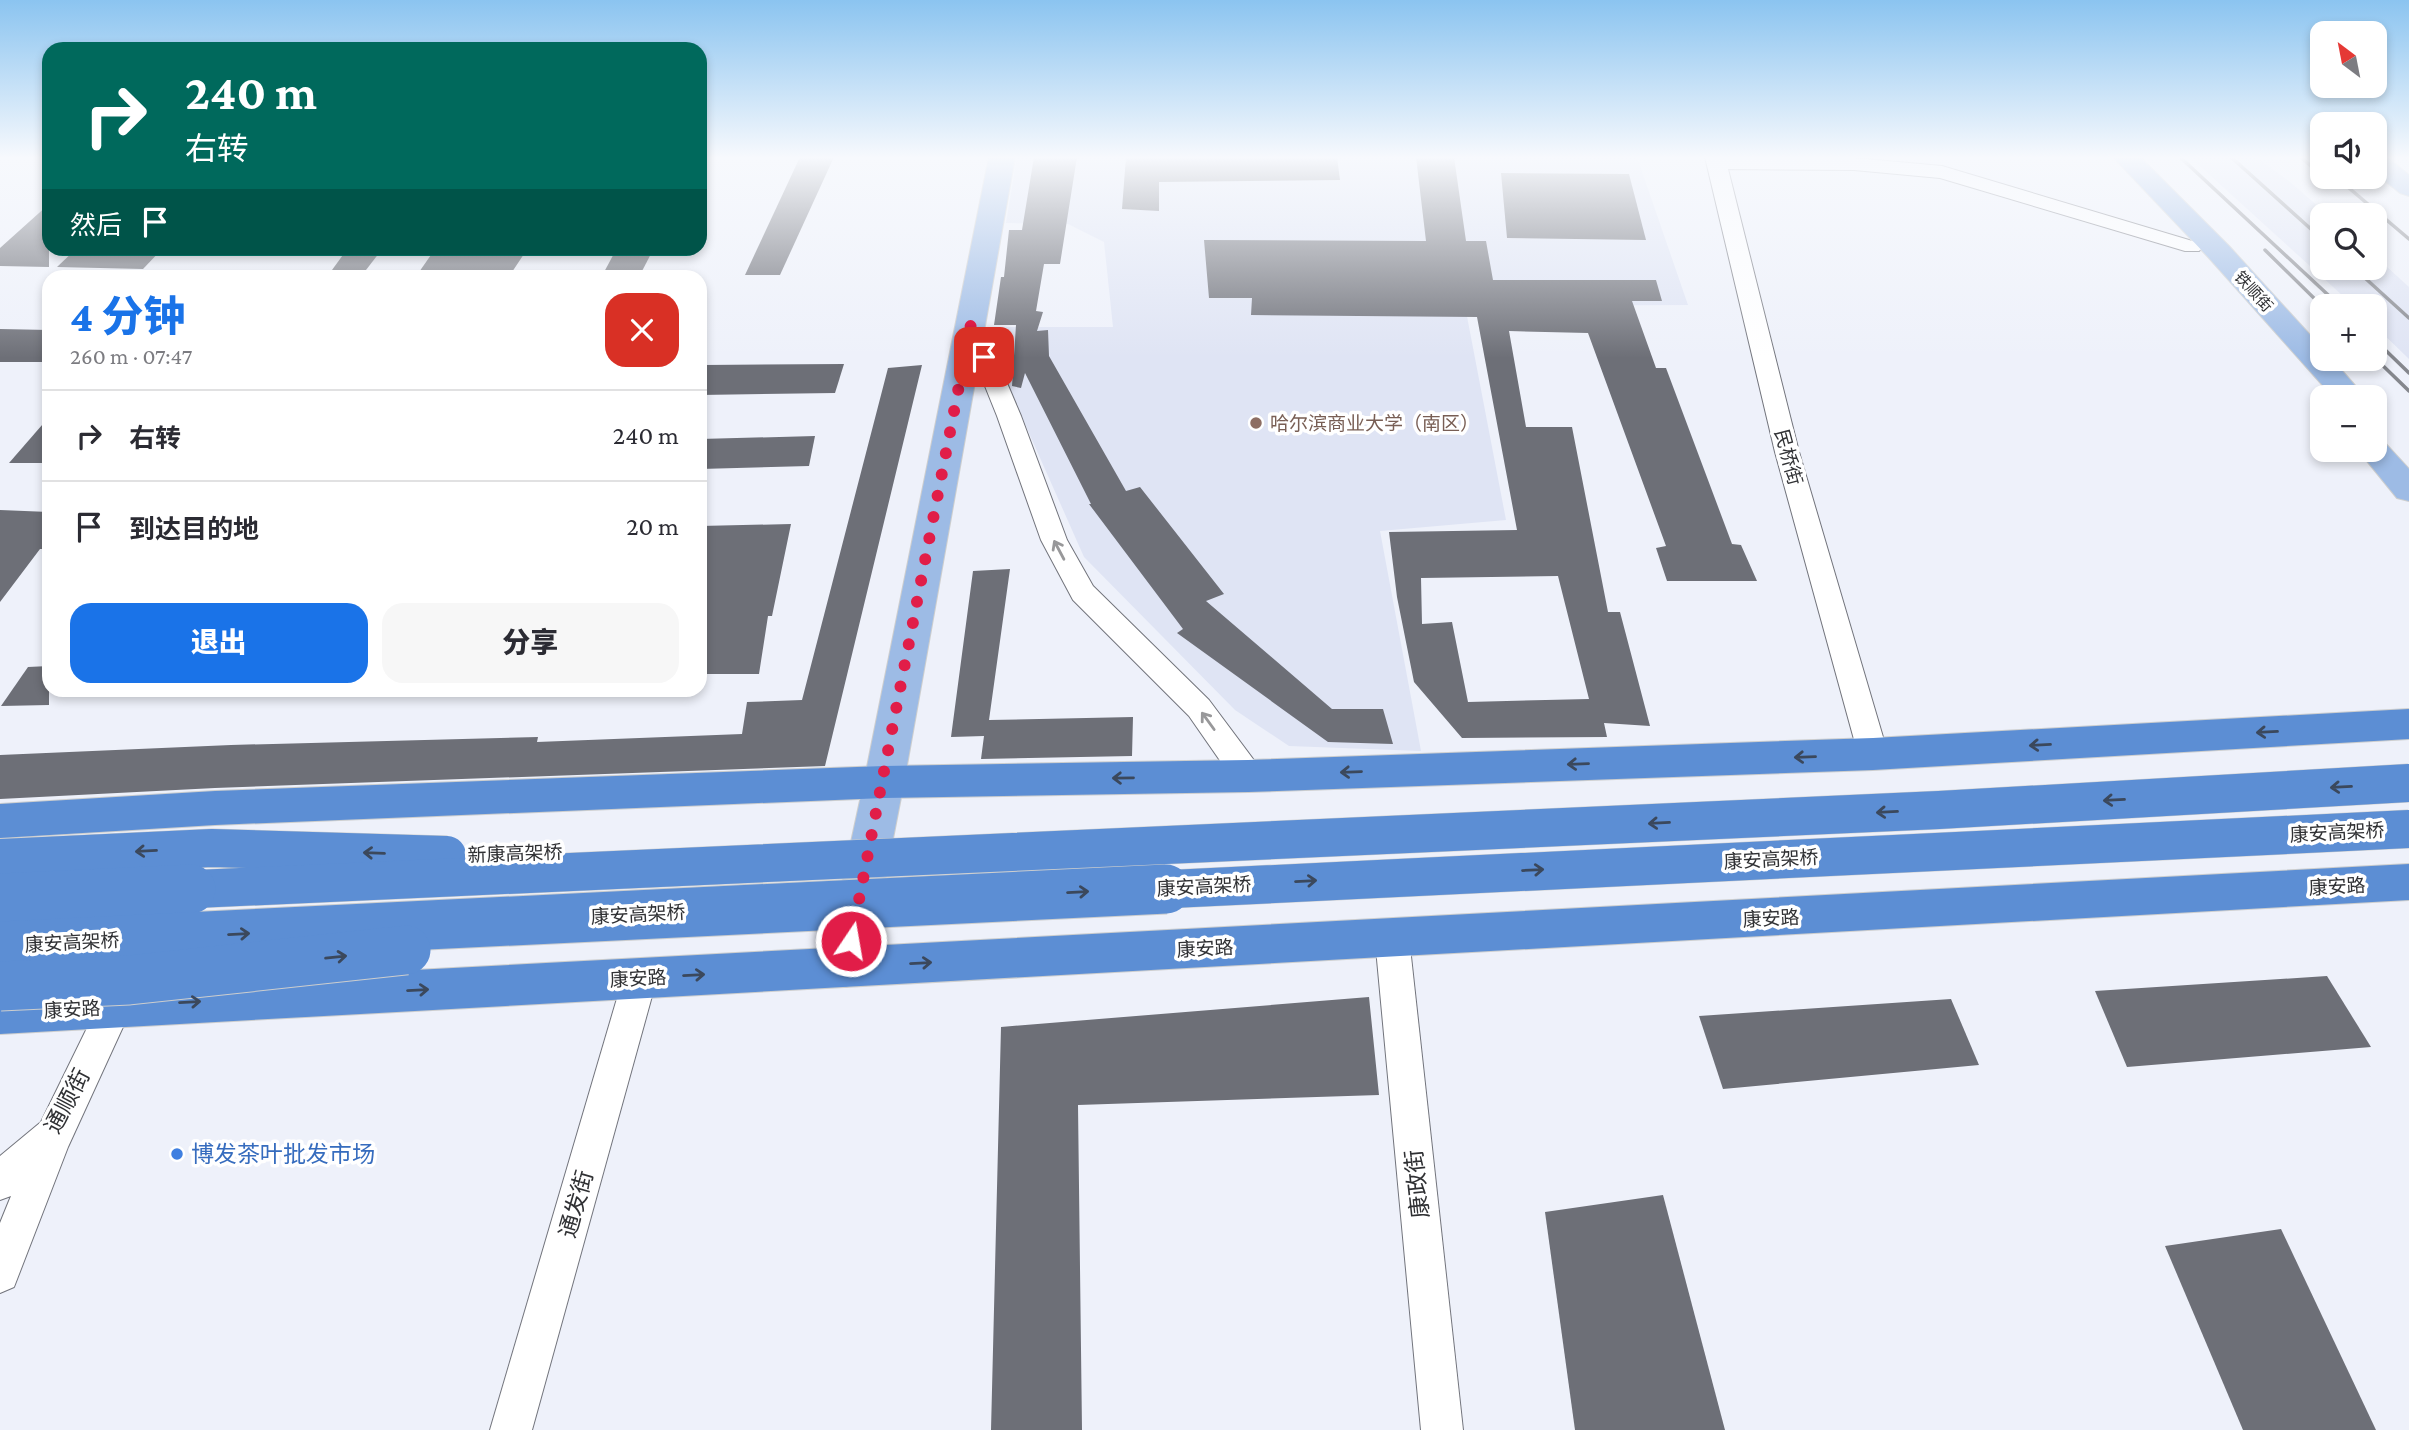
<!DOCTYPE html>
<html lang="zh">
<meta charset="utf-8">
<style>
body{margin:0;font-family:"Crimson Pro","Noto Sans SC",serif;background:#f7f7f7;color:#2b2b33;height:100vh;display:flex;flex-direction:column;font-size:26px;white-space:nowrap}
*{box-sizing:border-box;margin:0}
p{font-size:23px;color:#7c7c81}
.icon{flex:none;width:38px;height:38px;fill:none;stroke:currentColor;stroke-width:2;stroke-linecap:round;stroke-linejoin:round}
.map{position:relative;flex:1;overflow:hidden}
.drawer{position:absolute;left:42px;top:270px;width:665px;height:427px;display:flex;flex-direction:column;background:#fff;border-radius:21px;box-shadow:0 4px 10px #0003}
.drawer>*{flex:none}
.banner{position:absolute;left:42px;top:42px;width:665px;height:214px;border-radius:21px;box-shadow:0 4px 10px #0003;background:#00695c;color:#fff;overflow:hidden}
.needle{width:46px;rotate:328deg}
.tools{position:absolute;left:2310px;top:21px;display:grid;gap:14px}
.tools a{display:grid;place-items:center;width:77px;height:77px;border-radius:14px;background:#fff;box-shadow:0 4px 10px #0003;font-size:35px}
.pin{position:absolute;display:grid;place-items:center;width:60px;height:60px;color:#fff;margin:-30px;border-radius:14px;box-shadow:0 4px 10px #0006}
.me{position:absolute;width:77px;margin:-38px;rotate:12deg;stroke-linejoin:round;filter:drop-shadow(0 0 5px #0008)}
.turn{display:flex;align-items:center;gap:24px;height:147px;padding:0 28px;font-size:32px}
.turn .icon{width:91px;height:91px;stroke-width:2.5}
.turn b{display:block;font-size:49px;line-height:60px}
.then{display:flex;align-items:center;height:66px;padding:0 28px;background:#0003;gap:14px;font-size:26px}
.round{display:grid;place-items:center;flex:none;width:74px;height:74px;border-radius:21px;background:#f7f7f7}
.head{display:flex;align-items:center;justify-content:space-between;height:119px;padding:0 28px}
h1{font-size:42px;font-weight:800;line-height:52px;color:#1a73e8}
.action{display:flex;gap:14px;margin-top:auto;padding:14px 28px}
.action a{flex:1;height:80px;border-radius:21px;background:#1a73e8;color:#fff;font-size:28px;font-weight:800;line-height:80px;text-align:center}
.action a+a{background:#f7f7f7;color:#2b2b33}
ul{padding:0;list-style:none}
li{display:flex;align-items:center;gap:21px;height:91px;padding:0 28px;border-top:2px solid #e1e1e2}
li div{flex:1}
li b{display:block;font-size:26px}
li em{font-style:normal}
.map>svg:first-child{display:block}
</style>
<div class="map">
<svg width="2409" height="1430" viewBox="0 0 2409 1430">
<rect width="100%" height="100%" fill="#eef1fa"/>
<!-- built -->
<g fill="#dfe4f4">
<path d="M1017,157H1637L1688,305L1465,306L1506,520L1380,531L1421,751L1289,746L1235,710L1084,557L982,327H1113L1104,242L1068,224L1006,223Z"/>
<path d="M2190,157H2256L2290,182L2328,215H2322V268H2375V256L2409,287V359L2375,326V306H2354Z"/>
</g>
<!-- building -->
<g fill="#6d6f77" fill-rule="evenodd">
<path d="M800,157H834L780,275H745Z"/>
<path d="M1034,157H1077L1060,264H1044L1036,311L1043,312L1037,331L1048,330L1049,356L1126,491L1140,487L1224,594L1206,601L1332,709H1383L1393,744L1328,742L1177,633L1183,629L1089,504H1091L1025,373L1021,388L1012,386L1016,325H994L1001,277H1004L1009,230H1022Z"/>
<path d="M1126,157H1337L1340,180L1159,182V211L1122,209Z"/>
<path d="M1416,157H1454L1466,241H1486L1493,280H1656L1662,301H1632L1656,368H1666L1732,544L1741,545L1757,581H1667L1656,548L1666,546L1588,333L1509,331L1526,427H1572L1608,612H1620L1650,726L1604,723L1607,737L1462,738L1414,682L1397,597L1389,532L1517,530L1477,317L1251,315L1252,298H1209L1204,240L1426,241ZM1558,576L1589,699L1468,702L1452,622L1422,624L1421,578Z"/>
<path d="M1501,173L1629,174L1646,240L1507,238Z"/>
<path d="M49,204V267L0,266V248Z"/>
<path d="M77,248H163L143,269L57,267Z"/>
<path d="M348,248H383L366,270H332Z"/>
<path d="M496,248H528L510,275H417L433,252L494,251Z"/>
<path d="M617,248H654L640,275L603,274Z"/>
<path d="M0,329L49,330V362H0Z"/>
<path d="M844,364L835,393L700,395V376L704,365Z"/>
<path d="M922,365L825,766L215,788L0,799V755L231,745L538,737L537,742L742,734L747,702L802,700L888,368Z"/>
<path d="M49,417V463H9Z"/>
<path d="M815,436L809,466L700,469V439Z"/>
<path d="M0,510L49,512V549H40L0,602Z"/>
<path d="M791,524L772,616H768L759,674H700V526Z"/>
<path d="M1010,569L989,720L1133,717L1132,756L981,759L984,736L951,737L973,571Z"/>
<path d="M49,666V705L1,706L28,667Z"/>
<path d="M2327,976L2371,1047L2127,1067L2095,991Z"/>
<path d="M1369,997L1379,1095L1078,1105L1082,1430H991L1001,1027Z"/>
<path d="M1951,999L1979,1065L1723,1089L1699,1016Z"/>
<path d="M1663,1195L1725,1430H1575L1545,1212Z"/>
<path d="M2281,1229L2376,1430H2243L2165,1246Z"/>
</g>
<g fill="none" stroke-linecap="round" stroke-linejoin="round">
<!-- minor casing -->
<g stroke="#72747c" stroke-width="2">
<g id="minor">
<path d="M1705,157L1854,158L1942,166L2199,243L2203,247L2199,251H2185L1940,178L1854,170L1728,169L1799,452L1888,754L1884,763L1873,766L1862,763L1858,754L1775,452Z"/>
<path d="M971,317L979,319L982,324L1021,416L1067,540L1093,586L1209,700L1259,767L1263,776L1259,785L1248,788L1237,785L1189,716L1073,600L1041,540L997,416L960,324L963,319Z"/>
<path d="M1392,923L1404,927L1409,938L1463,1430H1421L1375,938L1380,927Z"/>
<path d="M640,962L652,967L657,978L532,1430H490L623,978L628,967Z"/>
<path d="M122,976L134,981L139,992L68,1147L14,1287L0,1293V1223L11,1196L0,1200V1156L41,1122L110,981Z"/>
</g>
</g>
<!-- major casing -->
<g stroke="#cdcece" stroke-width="2">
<g id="major">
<path d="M989,157H1015L904,782L868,967L862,981L846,987L830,981L824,967L864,782Z"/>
<path d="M2113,157H2140L2229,246L2322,348V359H2332L2365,397H2333L2209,258Z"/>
<path d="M2375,157H2387L2409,175V196L2400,193L2375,173Z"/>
<path d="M2375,440L2385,443L2409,469V501L2397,498L2358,450H2375Z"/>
</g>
</g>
<!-- highway casing -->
<g stroke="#cdcece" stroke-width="2">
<g id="highway">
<path d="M2409,709V739L1873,770L1248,792L884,798L215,825L0,838V804L215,791L884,766L1248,760L1873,738Z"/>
<path d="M2409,864V900L0,1034V992Z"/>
</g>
</g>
<!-- minor -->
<use href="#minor" fill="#fff" fill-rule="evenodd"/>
<!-- major -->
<use href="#major" fill="#9dbbe5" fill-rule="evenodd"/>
<!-- highway -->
<use href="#highway" fill="#5c8ed4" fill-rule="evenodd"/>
<!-- rail -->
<g stroke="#85878d" stroke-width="3.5">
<path d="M2180,157L2340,306"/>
<path d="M2231,157L2322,239"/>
<path d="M2301,157L2322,176"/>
<path d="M2336,177L2409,239"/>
<path d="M2265,250L2322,306"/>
<path d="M2354,268L2409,318"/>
<path d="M2375,340L2409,373"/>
<path d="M2375,358L2409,391"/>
</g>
<!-- highway-bridge-far1 casing -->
<g stroke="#cdcece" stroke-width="39" stroke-linecap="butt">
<g id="highway-bridge-far1">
<path d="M0,858L212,848L447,855"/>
<path d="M152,891L1939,810L2409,783"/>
<path d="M1130,891L2409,829"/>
</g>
</g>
<!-- highway-bridge casing -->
<g stroke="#cdcece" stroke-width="51" stroke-linecap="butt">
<g id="highway-bridge">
<path d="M0,898L191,889"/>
<path d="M0,946L1166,889"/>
<path d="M0,986L129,980L406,950"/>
</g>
</g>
<!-- highway-bridge-far1 -->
<use href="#highway-bridge-far1" stroke="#5c8ed4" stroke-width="38"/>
<!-- highway-bridge -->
<use href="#highway-bridge" stroke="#5c8ed4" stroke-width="49"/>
</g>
<!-- one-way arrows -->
<defs><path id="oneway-shaft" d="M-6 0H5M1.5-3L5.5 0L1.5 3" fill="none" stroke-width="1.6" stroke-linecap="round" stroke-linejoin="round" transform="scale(1.75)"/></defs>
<g stroke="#98989a">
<use href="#oneway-shaft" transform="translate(1059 550) rotate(-118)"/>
<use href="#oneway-shaft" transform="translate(1208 721) rotate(-126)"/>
</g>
<g stroke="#3b485c">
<use href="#oneway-shaft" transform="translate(2267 732) rotate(177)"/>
<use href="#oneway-shaft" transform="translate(2040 745) rotate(177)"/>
<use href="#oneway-shaft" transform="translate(1805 757) rotate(178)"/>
<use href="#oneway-shaft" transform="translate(1578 764) rotate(178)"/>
<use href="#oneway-shaft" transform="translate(1351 772) rotate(178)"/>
<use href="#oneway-shaft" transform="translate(1123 778) rotate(179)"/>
<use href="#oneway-shaft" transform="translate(2341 787) rotate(177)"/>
<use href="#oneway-shaft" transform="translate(2114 800) rotate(177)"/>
<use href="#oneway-shaft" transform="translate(1887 812) rotate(177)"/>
<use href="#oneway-shaft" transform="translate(1659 823) rotate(177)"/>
<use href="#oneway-shaft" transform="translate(146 851) rotate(177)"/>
<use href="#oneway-shaft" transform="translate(374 853) rotate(-178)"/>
<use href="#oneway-shaft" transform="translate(1533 870) rotate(-3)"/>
<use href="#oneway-shaft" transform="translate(1306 881) rotate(-3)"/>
<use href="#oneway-shaft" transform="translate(1078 892) rotate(-3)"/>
<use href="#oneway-shaft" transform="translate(239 934) rotate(-3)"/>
<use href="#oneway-shaft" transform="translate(336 957) rotate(-6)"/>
<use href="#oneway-shaft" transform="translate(921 963) rotate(-3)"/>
<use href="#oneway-shaft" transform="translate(694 975) rotate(-3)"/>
<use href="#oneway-shaft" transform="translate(418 990) rotate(-3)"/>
<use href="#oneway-shaft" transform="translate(190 1002) rotate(-3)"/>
</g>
<!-- sky -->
<linearGradient id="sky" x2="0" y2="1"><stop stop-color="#8bc4f0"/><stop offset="0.44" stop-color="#f7f9fd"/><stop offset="1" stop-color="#f7f9fd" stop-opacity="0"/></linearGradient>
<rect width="2409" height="358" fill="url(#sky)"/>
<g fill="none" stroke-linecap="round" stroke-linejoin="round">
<!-- route -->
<path stroke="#e11d48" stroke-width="12" stroke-dasharray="0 21.6" d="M851,941L971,324L984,357"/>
</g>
<!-- markers -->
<circle fill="#8d6e63" stroke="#fff" stroke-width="2.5" cx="1256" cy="423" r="7"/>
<circle fill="#3f7fe0" stroke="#fff" stroke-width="2.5" cx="177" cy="1154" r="7"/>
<g text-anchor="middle" stroke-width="7" stroke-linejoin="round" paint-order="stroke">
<!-- far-street labels -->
<g font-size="16" fill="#303134" stroke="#fff">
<text transform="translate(2254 291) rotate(48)" y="6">铁顺街</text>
</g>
<!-- education labels -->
<g font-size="19" fill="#785e54" stroke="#fff" text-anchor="start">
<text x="1270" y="430">哈尔滨商业大学（南区）</text>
</g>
<!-- street labels -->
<g font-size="19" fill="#303134" stroke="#fff">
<text transform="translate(1789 457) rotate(75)" y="7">民桥街</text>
<text transform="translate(2337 832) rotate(-3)" y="7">康安高架桥</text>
<text transform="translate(515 853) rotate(-2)" y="7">新康高架桥</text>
<text transform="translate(1771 859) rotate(-3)" y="7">康安高架桥</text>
<text transform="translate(1204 886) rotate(-3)" y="7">康安高架桥</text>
<text transform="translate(2337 886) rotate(-3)" y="7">康安路</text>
<text transform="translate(638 914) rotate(-3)" y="7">康安高架桥</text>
<text transform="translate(1771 918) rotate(-3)" y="7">康安路</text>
<text transform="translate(72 942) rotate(-3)" y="7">康安高架桥</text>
<text transform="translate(1205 948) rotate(-3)" y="7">康安路</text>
<text transform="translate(638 978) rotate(-3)" y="7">康安路</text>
<text transform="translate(72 1009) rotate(-3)" y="7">康安路</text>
</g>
<!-- near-street labels -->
<g font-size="23" fill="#303134" stroke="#fff">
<text transform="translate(67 1101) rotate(-62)" y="8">通顺街</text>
<text transform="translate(1417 1184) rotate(-96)" y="8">康政街</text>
<text transform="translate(576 1204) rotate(-74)" y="8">通发街</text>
</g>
<!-- near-shop labels -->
<g font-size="23" fill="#366cbe" stroke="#fff" text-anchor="start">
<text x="191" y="1162">博发茶叶批发市场</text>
</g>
</g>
</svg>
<div class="tools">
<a><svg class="needle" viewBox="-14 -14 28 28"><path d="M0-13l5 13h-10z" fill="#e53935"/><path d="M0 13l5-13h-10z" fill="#7c7c81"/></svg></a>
<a><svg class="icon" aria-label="sound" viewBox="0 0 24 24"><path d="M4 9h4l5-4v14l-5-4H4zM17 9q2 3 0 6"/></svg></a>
<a><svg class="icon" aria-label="search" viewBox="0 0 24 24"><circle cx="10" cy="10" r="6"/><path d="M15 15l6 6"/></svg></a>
<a>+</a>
<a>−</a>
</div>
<div class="pin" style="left:984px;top:357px;background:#d93025"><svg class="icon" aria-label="arrive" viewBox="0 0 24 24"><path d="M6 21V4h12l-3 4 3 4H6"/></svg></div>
<svg class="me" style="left:851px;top:941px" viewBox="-20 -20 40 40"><circle r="17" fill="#e11d48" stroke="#fff" stroke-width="3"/><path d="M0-11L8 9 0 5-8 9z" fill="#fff"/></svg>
<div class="banner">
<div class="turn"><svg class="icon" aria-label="right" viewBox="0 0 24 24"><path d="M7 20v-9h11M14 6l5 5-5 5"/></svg><div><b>240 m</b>右转</div></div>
<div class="then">然后<svg class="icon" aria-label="arrive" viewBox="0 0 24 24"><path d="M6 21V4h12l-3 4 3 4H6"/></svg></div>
</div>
<section class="drawer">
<div class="head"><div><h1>4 分钟</h1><p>260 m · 07:47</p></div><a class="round" style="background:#d93025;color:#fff"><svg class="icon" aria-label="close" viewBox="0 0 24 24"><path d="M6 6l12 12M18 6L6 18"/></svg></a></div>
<ul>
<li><svg class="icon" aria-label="right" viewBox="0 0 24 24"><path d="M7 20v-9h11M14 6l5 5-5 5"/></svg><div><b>右转</b></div><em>240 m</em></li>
<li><svg class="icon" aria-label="arrive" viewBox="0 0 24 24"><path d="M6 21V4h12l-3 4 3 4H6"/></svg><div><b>到达目的地</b></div><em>20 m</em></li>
</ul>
<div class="action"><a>退出</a><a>分享</a></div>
</section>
</div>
